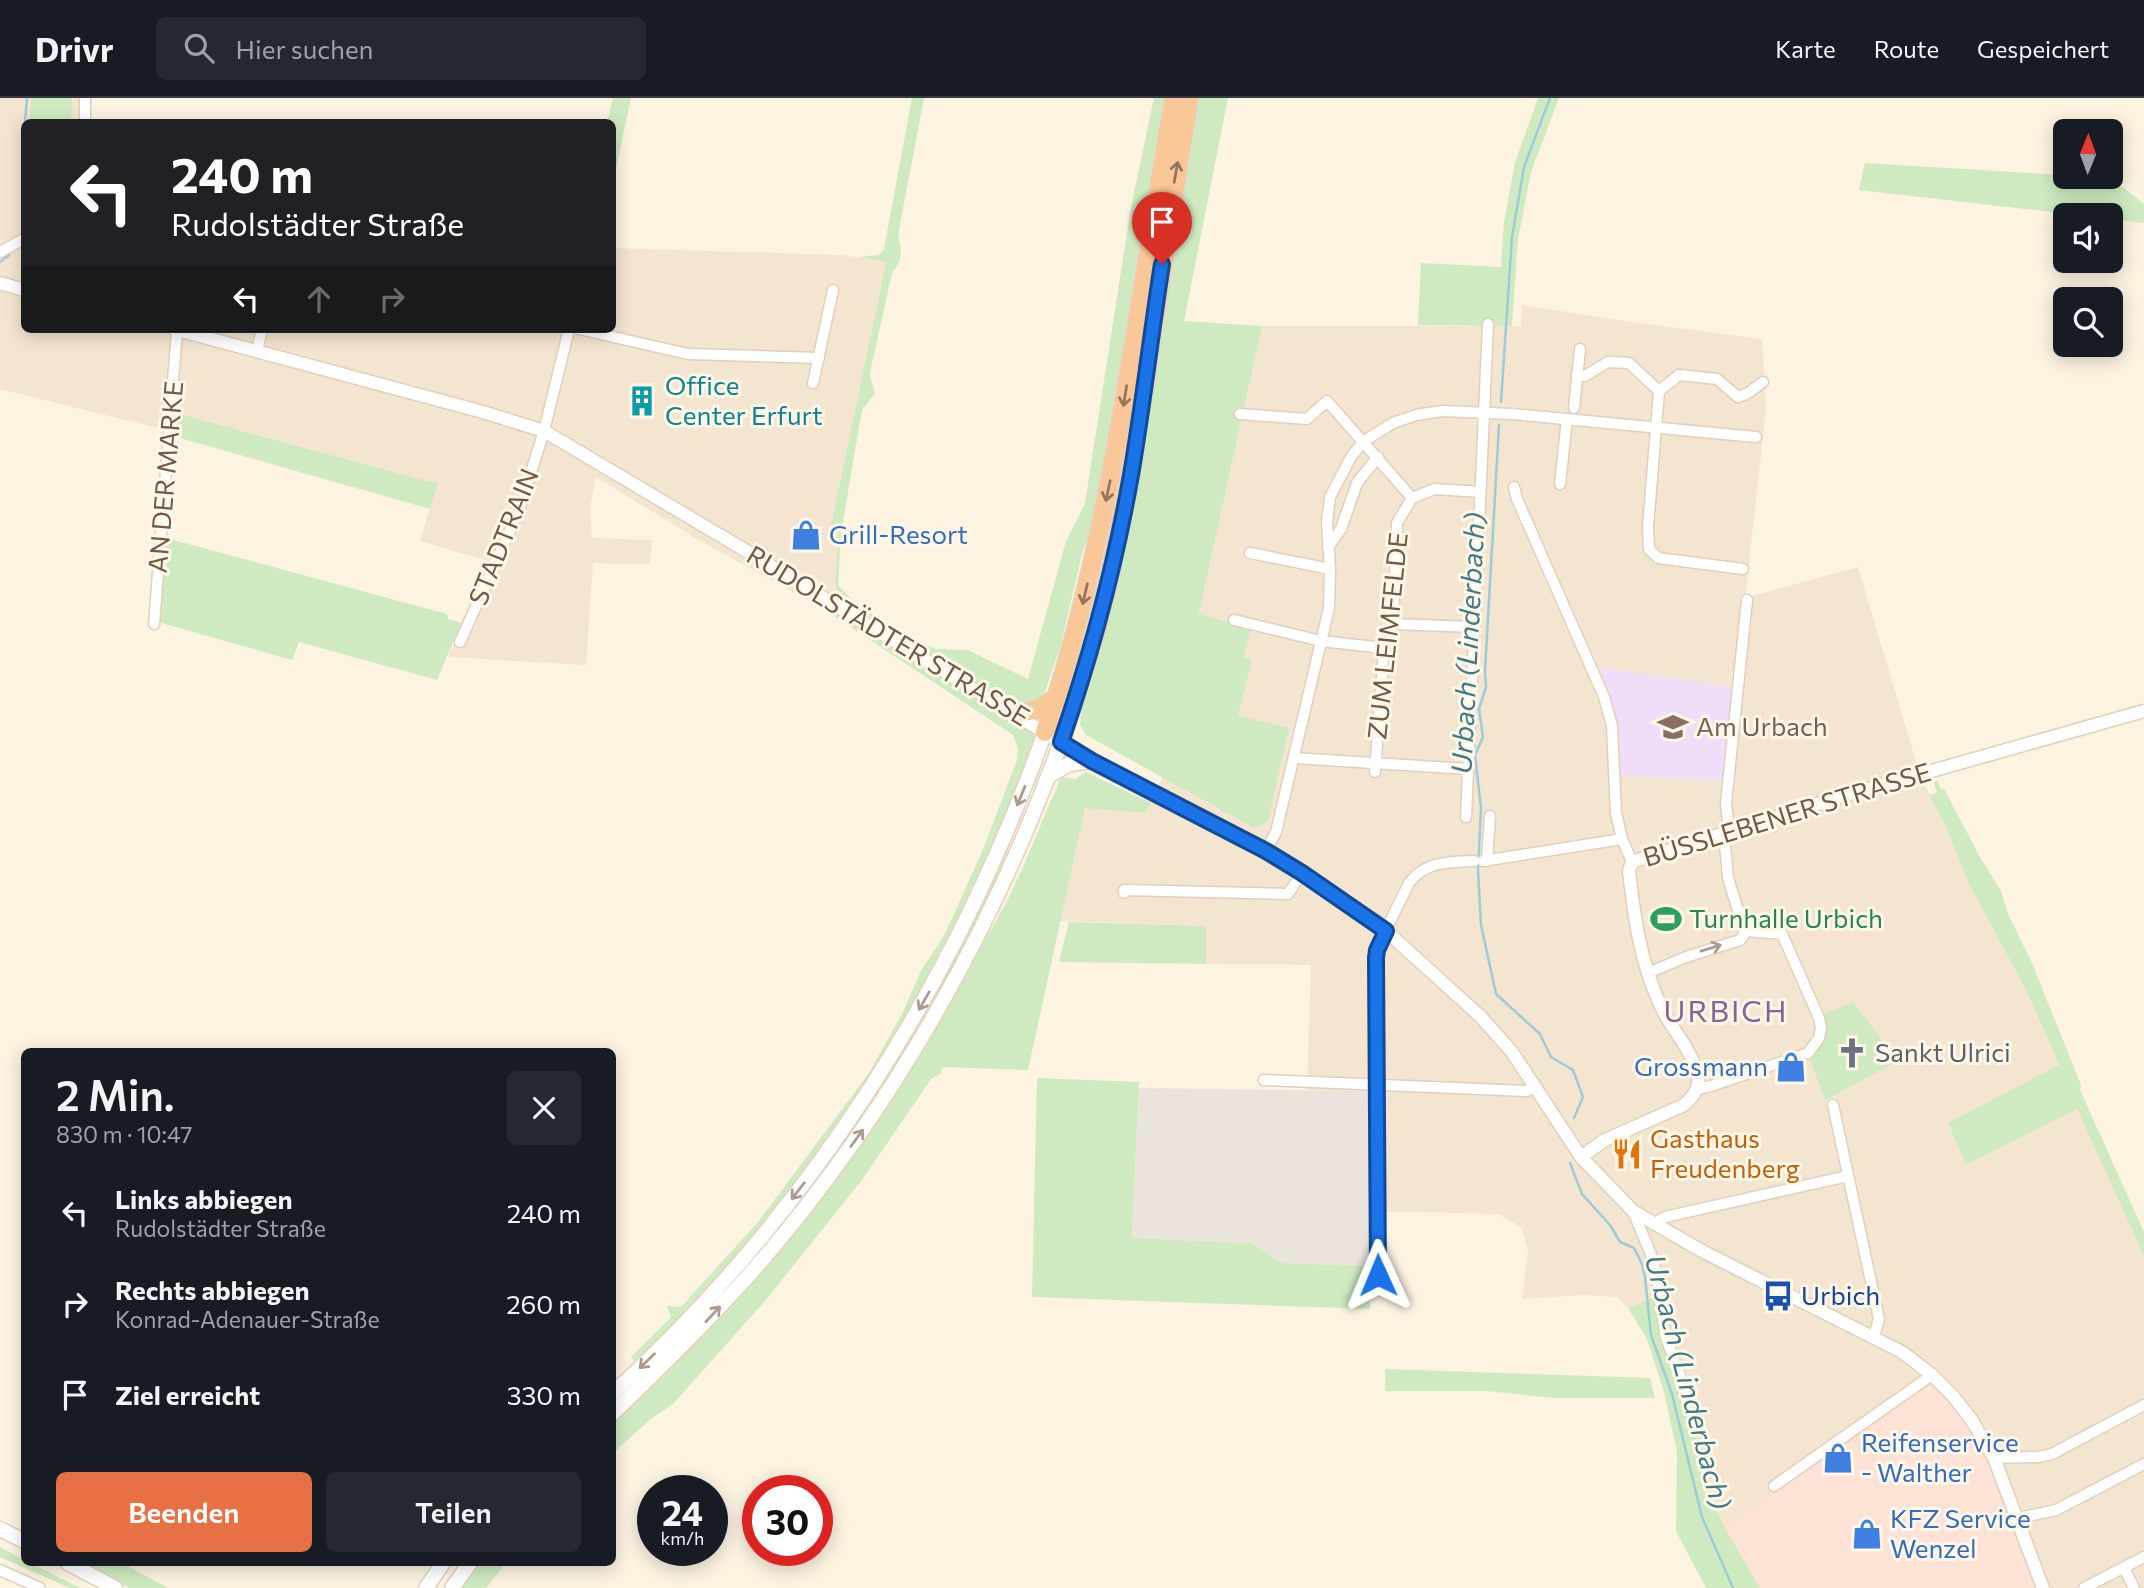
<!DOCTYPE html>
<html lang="de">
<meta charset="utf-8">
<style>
body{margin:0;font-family:Commissioner,sans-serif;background:#242831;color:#f1f3f6;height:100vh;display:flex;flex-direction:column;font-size:26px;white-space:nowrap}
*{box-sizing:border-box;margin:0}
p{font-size:23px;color:#9ea1a6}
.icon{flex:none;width:38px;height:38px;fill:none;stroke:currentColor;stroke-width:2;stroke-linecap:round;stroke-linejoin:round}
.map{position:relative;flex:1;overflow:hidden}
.panel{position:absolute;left:21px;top:950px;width:595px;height:518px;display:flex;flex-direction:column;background:#171b24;border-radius:10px;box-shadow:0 4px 18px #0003}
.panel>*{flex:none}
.top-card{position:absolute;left:21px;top:21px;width:595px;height:214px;border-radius:10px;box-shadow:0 4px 18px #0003;background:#202124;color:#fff;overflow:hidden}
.needle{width:46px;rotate:1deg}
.controls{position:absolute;left:2053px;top:21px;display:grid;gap:14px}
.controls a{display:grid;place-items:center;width:70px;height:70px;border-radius:10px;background:#171b24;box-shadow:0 4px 18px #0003;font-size:35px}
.speed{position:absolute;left:637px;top:1377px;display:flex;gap:14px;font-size:35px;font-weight:700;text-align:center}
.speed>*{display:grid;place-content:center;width:91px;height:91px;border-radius:50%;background:#171b24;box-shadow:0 4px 18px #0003;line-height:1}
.speed small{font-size:18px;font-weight:400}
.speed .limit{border:10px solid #d22;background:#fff;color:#111}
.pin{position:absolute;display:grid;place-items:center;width:60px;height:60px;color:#fff;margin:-72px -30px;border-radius:50% 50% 50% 0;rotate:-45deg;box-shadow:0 0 7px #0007}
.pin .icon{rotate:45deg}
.me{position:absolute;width:77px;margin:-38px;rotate:359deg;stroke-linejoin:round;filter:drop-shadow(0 0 5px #0008)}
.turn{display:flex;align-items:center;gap:24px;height:147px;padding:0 35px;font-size:32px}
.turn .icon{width:91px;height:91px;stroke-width:2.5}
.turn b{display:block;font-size:49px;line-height:60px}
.lanes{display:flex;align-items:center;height:66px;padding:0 35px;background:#0003;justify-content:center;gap:35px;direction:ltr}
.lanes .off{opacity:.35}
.round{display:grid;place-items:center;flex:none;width:74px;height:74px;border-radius:10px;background:#242831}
.overview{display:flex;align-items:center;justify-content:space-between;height:119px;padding:0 35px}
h1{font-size:42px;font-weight:600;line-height:52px}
.cta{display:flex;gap:14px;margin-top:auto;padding:14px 35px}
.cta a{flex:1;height:80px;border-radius:10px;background:#e87045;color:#fff;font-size:28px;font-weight:600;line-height:80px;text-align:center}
.cta a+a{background:#242831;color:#f1f3f6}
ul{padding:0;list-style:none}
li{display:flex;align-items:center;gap:21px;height:91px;padding:0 35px}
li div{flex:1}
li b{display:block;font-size:26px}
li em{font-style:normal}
header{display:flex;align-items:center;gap:42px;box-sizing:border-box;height:98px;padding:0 35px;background:#171b24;border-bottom:2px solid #363941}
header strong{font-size:33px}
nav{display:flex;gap:38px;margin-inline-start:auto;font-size:24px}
.search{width:490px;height:63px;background:#242831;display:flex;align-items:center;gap:18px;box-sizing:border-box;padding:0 24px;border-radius:10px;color:#9ea1a6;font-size:26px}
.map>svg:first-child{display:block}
</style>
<header>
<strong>Drivr</strong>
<div class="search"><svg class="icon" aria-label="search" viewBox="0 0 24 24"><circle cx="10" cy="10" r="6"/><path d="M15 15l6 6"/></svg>Hier suchen</div>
<nav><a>Karte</a><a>Route</a><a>Gespeichert</a></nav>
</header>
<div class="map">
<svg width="2144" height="1490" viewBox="0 0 2144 1490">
<rect width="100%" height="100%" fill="#fcf3e1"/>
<!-- residential -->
<g fill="#f4e5d0">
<path d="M0,0H91V24H24V231H612L613,150L841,157L886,163L831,427L839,435L835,483L838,495L828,514L697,441L596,379L590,409L592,440L652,442L650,466L593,465L586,567L448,559L489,463L420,443L437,386L176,315L166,314L162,331L0,291Z"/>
<path d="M1522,207L1624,223L1762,241L1766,311L1745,500L1858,469L1921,680L1944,724L1968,784L2026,892L2059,968L1948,1025L1967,1067L2077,1010L2144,1158V1490H2035L2002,1397H1773L1725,1430L1708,1396L1699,1314L1683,1308L1660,1238L1657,1199L1628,1210L1617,1199L1585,1197L1522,1201L1528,1153L1522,1130L1499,1116L1371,1113V993L1307,992L1311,867L1206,866V828L1060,823L1085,709L1145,715L1163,679L1254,730L1238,618L1252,562L1244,560L1199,517L1262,228H1521Z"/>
</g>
<!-- commercial -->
<path fill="#fde2d5" d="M1931,1284L1958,1314L1982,1350L2002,1397L2035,1490H1760L1725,1430Z"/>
<!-- industrial -->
<path fill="#ebe4dd" d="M1139,990L1371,993L1370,1168L1281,1165L1251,1145L1132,1140Z"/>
<!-- education -->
<path fill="#f0def8" d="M1597,569L1734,589L1725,678L1721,683L1621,677V650L1606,589Z"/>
<!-- green -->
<g fill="#cfeac0">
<path d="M31,0H72L71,24H30Z"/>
<path d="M613,0H631L613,85L612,24H607Z"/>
<path d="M912,0H924L898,137C902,154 903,161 892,175L871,270L870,277L875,295L862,312L841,435L838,487L855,505L921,544L936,551L968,552L1028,581L1066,443L1085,405L1131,109L1154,0H1166L1108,351L1092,430L1083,452L1061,546L1045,594L1028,662L999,737L967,808L893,944L808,1071L749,1144L687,1213L635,1264L631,1259L671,1219L667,1208L681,1209L758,1124L869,975L903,914L921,873L945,836L984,749L1017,662L1018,650L1013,637L828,514L838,495L835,483L839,435L831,427L886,164L859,159L879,157L884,151Z"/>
<path d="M1194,0H1228L1184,223L1262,228L1199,516L1251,531L1244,559L1252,562L1238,618L1289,630L1268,723L1254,730L1086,637L1080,627L1081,616L1077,614Z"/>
<path d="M1538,0H1559L1531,74L1518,141L1512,228L1418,227L1421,165L1501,169L1504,124L1515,65Z"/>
<path d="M1865,65L2098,79L2124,90L2144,106V125L2111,121L2110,117H2079L1859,92Z"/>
<path d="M176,315L438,386L430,411L173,338Z"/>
<path d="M166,440L447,516L448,521L461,525L437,582L299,544L292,562L158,524Z"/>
<path d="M1039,664L1043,666L976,829L920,932L917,930C965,844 1003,755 1039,664Z"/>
<path d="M1086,674L1151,705L1145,715L1085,710L1028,972L943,969L940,976L931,981L862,1082L765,1203L673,1306L652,1320L613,1355V1324L654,1285L897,992L940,920L1006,805L1023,769L1061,679L1075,681Z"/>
<path d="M1937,682L1941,691H1944L1981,761L2001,793L2008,816L2032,865L2081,987L2080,992L2144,1134V1158L2077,1011L1966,1067L1948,1025L2059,967L2026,892L1968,784L1944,724L1929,697L1937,695L1934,685Z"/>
<path d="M1069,824L1206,828V866L1059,864Z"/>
<path d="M1853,904L1898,963L1825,1002L1809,959C1824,946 1826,935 1823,916Z"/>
<path d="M1037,980L1139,984L1132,1140L1251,1145L1281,1165L1370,1168V1211L1032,1199Z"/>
<path d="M1657,1198L1660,1238L1683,1308L1699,1313L1708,1396L1725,1430L1760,1490H1706L1676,1433L1677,1354L1664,1294L1647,1241L1628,1210Z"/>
<path d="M1385,1271L1650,1280L1655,1300H1554L1486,1293H1385Z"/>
<path d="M0,1449L24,1462V1465H30L80,1490H70L0,1459Z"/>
<path d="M82,1465H122L168,1490H129Z"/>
<path d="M478,1465H506L486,1490H460Z"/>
</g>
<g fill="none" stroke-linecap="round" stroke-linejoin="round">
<!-- stream -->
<g stroke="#9cccd7" stroke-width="2.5">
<path d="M25,24L27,0"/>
<path d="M23,74L24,41"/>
<path d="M0,164L9,157"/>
<path d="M1501,304L1512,139L1524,69L1550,0"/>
<path d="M1499,327L1485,573L1486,589L1479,611L1483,639L1475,657L1481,710L1478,772L1481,827L1496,896L1540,936L1551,959L1573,972L1583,999L1574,1020"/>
<path d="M1570,1065L1582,1096L1610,1127L1620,1144L1634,1150L1642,1166L1645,1179L1651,1237L1672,1296L1702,1419L1733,1490"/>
</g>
<!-- minor casing -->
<g stroke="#e0cfbd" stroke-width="13">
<g id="minor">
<path d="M85,0V24"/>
<path d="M0,154L24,141"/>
<path d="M579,231L688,256L819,260"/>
<path d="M257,253L262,231"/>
<path d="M1577,277L1585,278L1608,264L1629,265L1659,293"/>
<path d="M813,285L833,192"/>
<path d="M1574,310L1580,251"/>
<path d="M1240,316L1307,321L1327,303L1412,400"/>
<path d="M1560,386L1567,321"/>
<path d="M1514,389L1517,401L1604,599L1612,628L1616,715L1622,741L1632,764"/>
<path d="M1328,449L1341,431L1357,385L1378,359"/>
<path d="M1250,455L1330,471"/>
<path d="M1743,471L1658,460L1649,451L1648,429L1659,293L1679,277L1717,281L1738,299L1748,295L1763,284"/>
<path d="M1234,522L1321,543L1384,550"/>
<path d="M154,526L177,232"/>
<path d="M1393,526L1473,529"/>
<path d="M460,544L519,412L544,333L569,231"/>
<path d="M1294,660L1468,671"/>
<path d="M1375,674L1384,550L1393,526L1397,425L1412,400L1435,391L1480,394"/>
<path d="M1466,719L1488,226"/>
<path d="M1729,734L1726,705L1747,502"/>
<path d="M1266,753L1276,734L1329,510L1330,471L1327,424L1330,399L1351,359L1364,343L1393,325L1416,317L1442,313L1512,316L1756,339"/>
<path d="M1483,763L1622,741"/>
<path d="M1487,763L1490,718"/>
<path d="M1124,795V792L1288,796L1302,775"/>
<path d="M1648,875L1686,859L1740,842L1745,835L1728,780L1724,736"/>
<path d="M1264,982L1527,993L1536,988"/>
<path d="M1697,991L1711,988L1808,955L1819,940L1821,930L1819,920L1782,836L1745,833"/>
<path d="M1833,1007L1879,1221L1874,1238"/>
<path d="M1633,1113L1654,1164L1666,1240L1680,1277L1686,1302"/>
<path d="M1653,1126L1665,1119L1848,1078"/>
<path d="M1378,1177L1376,860L1379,846L1409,785C1426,763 1448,764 1474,763"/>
<path d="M1994,1360L2038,1359L2052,1356L2144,1307"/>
<path d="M1774,1388L1932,1277"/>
<path d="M2018,1420L2056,1412L2144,1366"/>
<path d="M2124,1470L2134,1490"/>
<path d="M0,1472L40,1490"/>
<path d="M2084,1490L2144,1459"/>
</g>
</g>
<!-- tertiary casing -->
<g stroke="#e0cfbd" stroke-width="15">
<g id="tertiary">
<path d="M0,185L24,192"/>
<path d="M174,231L483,314L544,333L743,451L1078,655L1266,753L1338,799L1386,833L1481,919L1512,954L1581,1059L1633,1113L1702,1153L1902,1254L1932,1277L1953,1298L1971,1321L1994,1360L2043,1490"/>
<path d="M1581,1059L1605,1042L1684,1007C1694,998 1701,989 1697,975C1690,948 1669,929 1659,904C1640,862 1634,818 1629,773L1632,764L1843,698L2144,613"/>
</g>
</g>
<!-- secondary casing -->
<g stroke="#e5d1bb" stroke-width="17">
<g id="secondary">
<path d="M1049,678L1069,666L1092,663"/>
<path d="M612,1296C810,1116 956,885 1045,634"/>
<path d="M612,1316C662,1268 711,1220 757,1168C890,1014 992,835 1061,644"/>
<path d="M0,1431L24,1443"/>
<path d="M68,1465L115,1490"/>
<path d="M426,1490L443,1465"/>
<path d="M452,1490L470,1465"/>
</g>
</g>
<!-- trunk casing -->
<g stroke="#ddd7d3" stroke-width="20">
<g id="trunk">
<path d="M1016,616L1038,611L1056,600"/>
<path d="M1045,634C1114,429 1136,212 1174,0"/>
<path d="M1061,644L1095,537L1110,477L1130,379L1189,0"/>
</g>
</g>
<!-- minor -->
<use href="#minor" stroke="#fff" stroke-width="10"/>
<!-- tertiary -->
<use href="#tertiary" stroke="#fff" stroke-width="12"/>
<!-- secondary -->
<use href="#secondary" stroke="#fff" stroke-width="14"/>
<!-- trunk -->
<use href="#trunk" stroke="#fac898" stroke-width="18"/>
</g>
<!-- one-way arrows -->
<defs><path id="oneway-shaft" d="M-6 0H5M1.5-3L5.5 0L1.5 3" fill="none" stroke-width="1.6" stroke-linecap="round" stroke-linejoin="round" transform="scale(1.75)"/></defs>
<g stroke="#95755c">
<use href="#oneway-shaft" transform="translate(1176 74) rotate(-80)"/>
<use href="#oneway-shaft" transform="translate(1125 298) rotate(99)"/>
<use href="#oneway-shaft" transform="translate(1108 393) rotate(102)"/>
<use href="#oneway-shaft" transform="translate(1085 496) rotate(103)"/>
</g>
<g stroke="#ab9b91">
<use href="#oneway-shaft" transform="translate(1021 698) rotate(112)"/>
<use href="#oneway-shaft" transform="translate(1711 850) rotate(-17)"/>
<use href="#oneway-shaft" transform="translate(924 903) rotate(120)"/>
<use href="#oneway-shaft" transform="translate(857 1040) rotate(-54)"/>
<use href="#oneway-shaft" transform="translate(798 1093) rotate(128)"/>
<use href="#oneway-shaft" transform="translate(713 1216) rotate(-47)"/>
<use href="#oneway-shaft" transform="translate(647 1263) rotate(136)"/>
</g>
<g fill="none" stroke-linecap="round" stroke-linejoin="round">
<!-- route casing -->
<g stroke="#114b97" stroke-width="18">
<path id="route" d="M1162,166C1151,236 1143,307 1131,377C1115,468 1091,557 1061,644L1092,663L1266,753L1302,775L1386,833L1377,852L1376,860L1378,1177"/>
</g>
<!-- route -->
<use href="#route" stroke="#1a73e8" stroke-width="12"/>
</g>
<!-- icons -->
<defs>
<g id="building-bare" transform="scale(2.415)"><path d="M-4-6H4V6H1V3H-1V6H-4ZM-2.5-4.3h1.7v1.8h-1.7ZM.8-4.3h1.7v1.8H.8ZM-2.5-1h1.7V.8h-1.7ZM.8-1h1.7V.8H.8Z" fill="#0f9aa8" stroke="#fff7e7" stroke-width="2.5" paint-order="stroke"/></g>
<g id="shop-bare" transform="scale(2.415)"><path d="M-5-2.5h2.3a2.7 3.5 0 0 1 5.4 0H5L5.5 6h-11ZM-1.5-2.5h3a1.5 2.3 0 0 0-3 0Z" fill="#3f7fe0" stroke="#fff7e7" stroke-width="2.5" paint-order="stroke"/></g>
<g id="school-bare" transform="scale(2.415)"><path d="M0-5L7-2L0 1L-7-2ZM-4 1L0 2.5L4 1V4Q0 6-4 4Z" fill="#8d6e63" stroke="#fff7e7" stroke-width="2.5" paint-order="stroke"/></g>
<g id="stadium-bare" transform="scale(2.415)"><path d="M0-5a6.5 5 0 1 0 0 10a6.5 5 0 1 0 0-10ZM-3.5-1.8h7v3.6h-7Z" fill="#2e9e5b" stroke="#fff7e7" stroke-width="2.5" paint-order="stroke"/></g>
<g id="church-bare" transform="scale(2.415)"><path d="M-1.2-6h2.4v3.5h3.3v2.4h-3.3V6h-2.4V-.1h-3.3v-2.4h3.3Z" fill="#6b7280" stroke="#fff7e7" stroke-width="2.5" paint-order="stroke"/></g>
<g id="restaurant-bare" transform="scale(2.415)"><path d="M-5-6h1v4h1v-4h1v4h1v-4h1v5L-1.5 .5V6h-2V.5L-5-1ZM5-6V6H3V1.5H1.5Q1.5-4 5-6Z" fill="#e8710a" stroke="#fff7e7" stroke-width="2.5" paint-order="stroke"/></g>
<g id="bus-bare" transform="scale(2.415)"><path d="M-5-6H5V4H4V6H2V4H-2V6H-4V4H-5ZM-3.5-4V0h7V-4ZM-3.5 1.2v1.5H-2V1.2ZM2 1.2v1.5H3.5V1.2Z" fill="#1a4fb4" stroke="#fff7e7" stroke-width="2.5" paint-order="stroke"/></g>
</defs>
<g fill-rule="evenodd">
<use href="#building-bare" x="642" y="303"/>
<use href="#shop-bare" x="806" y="437"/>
<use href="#school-bare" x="1673" y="629"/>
<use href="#stadium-bare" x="1666" y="821"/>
<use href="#church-bare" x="1852" y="955"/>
<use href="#shop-bare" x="1791" y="969"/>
<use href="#restaurant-bare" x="1627" y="1056"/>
<use href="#bus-bare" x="1778" y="1198"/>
<use href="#shop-bare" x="1838" y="1360"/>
<use href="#shop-bare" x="1867" y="1436"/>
</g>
<g text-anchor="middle" stroke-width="6" stroke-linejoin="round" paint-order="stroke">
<!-- culture labels -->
<g font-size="26" fill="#0d838f" stroke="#fff7e7" text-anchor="start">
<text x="665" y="297">Office<tspan x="665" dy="30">Center Erfurt</tspan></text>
</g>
<!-- street labels -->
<g font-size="26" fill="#735948" stroke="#fff7e7">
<text transform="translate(166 379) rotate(-85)" y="9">AN DER MARKE</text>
<text transform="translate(504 439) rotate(-68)" y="9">STADTRAIN</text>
<text transform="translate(888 538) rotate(31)" y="9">RUDOLSTÄDTER STRASSE</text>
<text transform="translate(1388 538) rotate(-84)" y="9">ZUM LEIMFELDE</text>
<text transform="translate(1787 717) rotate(-17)" y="9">BÜSSLEBENER STRASSE</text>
</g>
<!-- shop labels -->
<g font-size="26" fill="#366cbe" stroke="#fff7e7" text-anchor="start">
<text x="829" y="446">Grill-Resort</text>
<text x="1768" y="978" text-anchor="end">Grossmann</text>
<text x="1861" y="1354">Reifenservice<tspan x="1861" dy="30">- Walther</tspan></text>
<text x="1890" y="1430">KFZ Service<tspan x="1890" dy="30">Wenzel</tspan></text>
</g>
<!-- education labels -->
<g font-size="26" fill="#785e54" stroke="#fff7e7" text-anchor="start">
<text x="1696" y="638">Am Urbach</text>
</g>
<!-- leisure labels -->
<g font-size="26" fill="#27864d" stroke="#fff7e7" text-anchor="start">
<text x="1689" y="830">Turnhalle Urbich</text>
</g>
<!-- worship labels -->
<g font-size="26" fill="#5b616d" stroke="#fff7e7" text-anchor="start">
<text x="1875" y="964">Sankt Ulrici</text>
</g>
<!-- food labels -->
<g font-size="26" fill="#c56008" stroke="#fff7e7" text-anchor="start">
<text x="1650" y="1050">Gasthaus<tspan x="1650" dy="30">Freudenberg</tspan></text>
</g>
<!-- transit labels -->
<g font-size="26" fill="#164399" stroke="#fff7e7" text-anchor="start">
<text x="1801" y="1207">Urbich</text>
</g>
<!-- water labels -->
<g font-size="28" font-style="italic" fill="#417987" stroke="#fff7e7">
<text transform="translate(1468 545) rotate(-87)" y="10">Urbach (Linderbach)</text>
<text transform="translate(1688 1284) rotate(75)" y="10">Urbach (Linderbach)</text>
</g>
<!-- quarter labels -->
<g font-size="30" letter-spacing="2" fill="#886397" stroke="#fff7e7">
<text x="1726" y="924">URBICH</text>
</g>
</g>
</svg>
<div class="controls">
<a><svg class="needle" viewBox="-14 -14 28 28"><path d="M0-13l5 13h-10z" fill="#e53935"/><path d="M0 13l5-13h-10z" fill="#9ea1a6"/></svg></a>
<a><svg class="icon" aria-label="sound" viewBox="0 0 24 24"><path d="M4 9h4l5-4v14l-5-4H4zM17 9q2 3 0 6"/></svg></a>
<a><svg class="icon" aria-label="search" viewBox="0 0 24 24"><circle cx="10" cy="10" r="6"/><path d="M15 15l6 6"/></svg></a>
</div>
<div class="speed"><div>24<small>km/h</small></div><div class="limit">30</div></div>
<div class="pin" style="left:1162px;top:166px;background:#d93025"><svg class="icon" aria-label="arrive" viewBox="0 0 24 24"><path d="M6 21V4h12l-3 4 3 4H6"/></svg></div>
<svg class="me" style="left:1378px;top:1177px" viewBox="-20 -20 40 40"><path d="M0-17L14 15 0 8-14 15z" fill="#1a73e8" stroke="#fff" stroke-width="4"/></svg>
<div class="top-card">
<div class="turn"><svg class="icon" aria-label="left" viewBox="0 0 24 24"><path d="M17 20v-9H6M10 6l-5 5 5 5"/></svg><div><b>240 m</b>Rudolstädter Straße</div></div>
<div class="lanes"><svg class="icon" aria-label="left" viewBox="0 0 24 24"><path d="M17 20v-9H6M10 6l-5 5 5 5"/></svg><svg class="icon off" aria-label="ahead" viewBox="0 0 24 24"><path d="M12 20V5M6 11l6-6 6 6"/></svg><svg class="icon off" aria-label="right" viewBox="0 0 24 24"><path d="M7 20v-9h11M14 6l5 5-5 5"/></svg></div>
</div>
<section class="panel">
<div class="overview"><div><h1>2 Min.</h1><p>830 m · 10:47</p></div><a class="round"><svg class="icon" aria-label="close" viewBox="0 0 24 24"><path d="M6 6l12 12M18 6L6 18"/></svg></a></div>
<ul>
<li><svg class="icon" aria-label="left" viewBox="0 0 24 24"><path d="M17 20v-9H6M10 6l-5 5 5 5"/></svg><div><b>Links abbiegen</b><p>Rudolstädter Straße</p></div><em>240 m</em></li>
<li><svg class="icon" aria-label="right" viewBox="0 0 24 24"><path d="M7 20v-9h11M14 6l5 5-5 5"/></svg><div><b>Rechts abbiegen</b><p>Konrad-Adenauer-Straße</p></div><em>260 m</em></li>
<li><svg class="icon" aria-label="arrive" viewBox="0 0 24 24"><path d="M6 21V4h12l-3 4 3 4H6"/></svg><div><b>Ziel erreicht</b></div><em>330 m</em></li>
</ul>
<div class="cta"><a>Beenden</a><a>Teilen</a></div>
</section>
</div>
